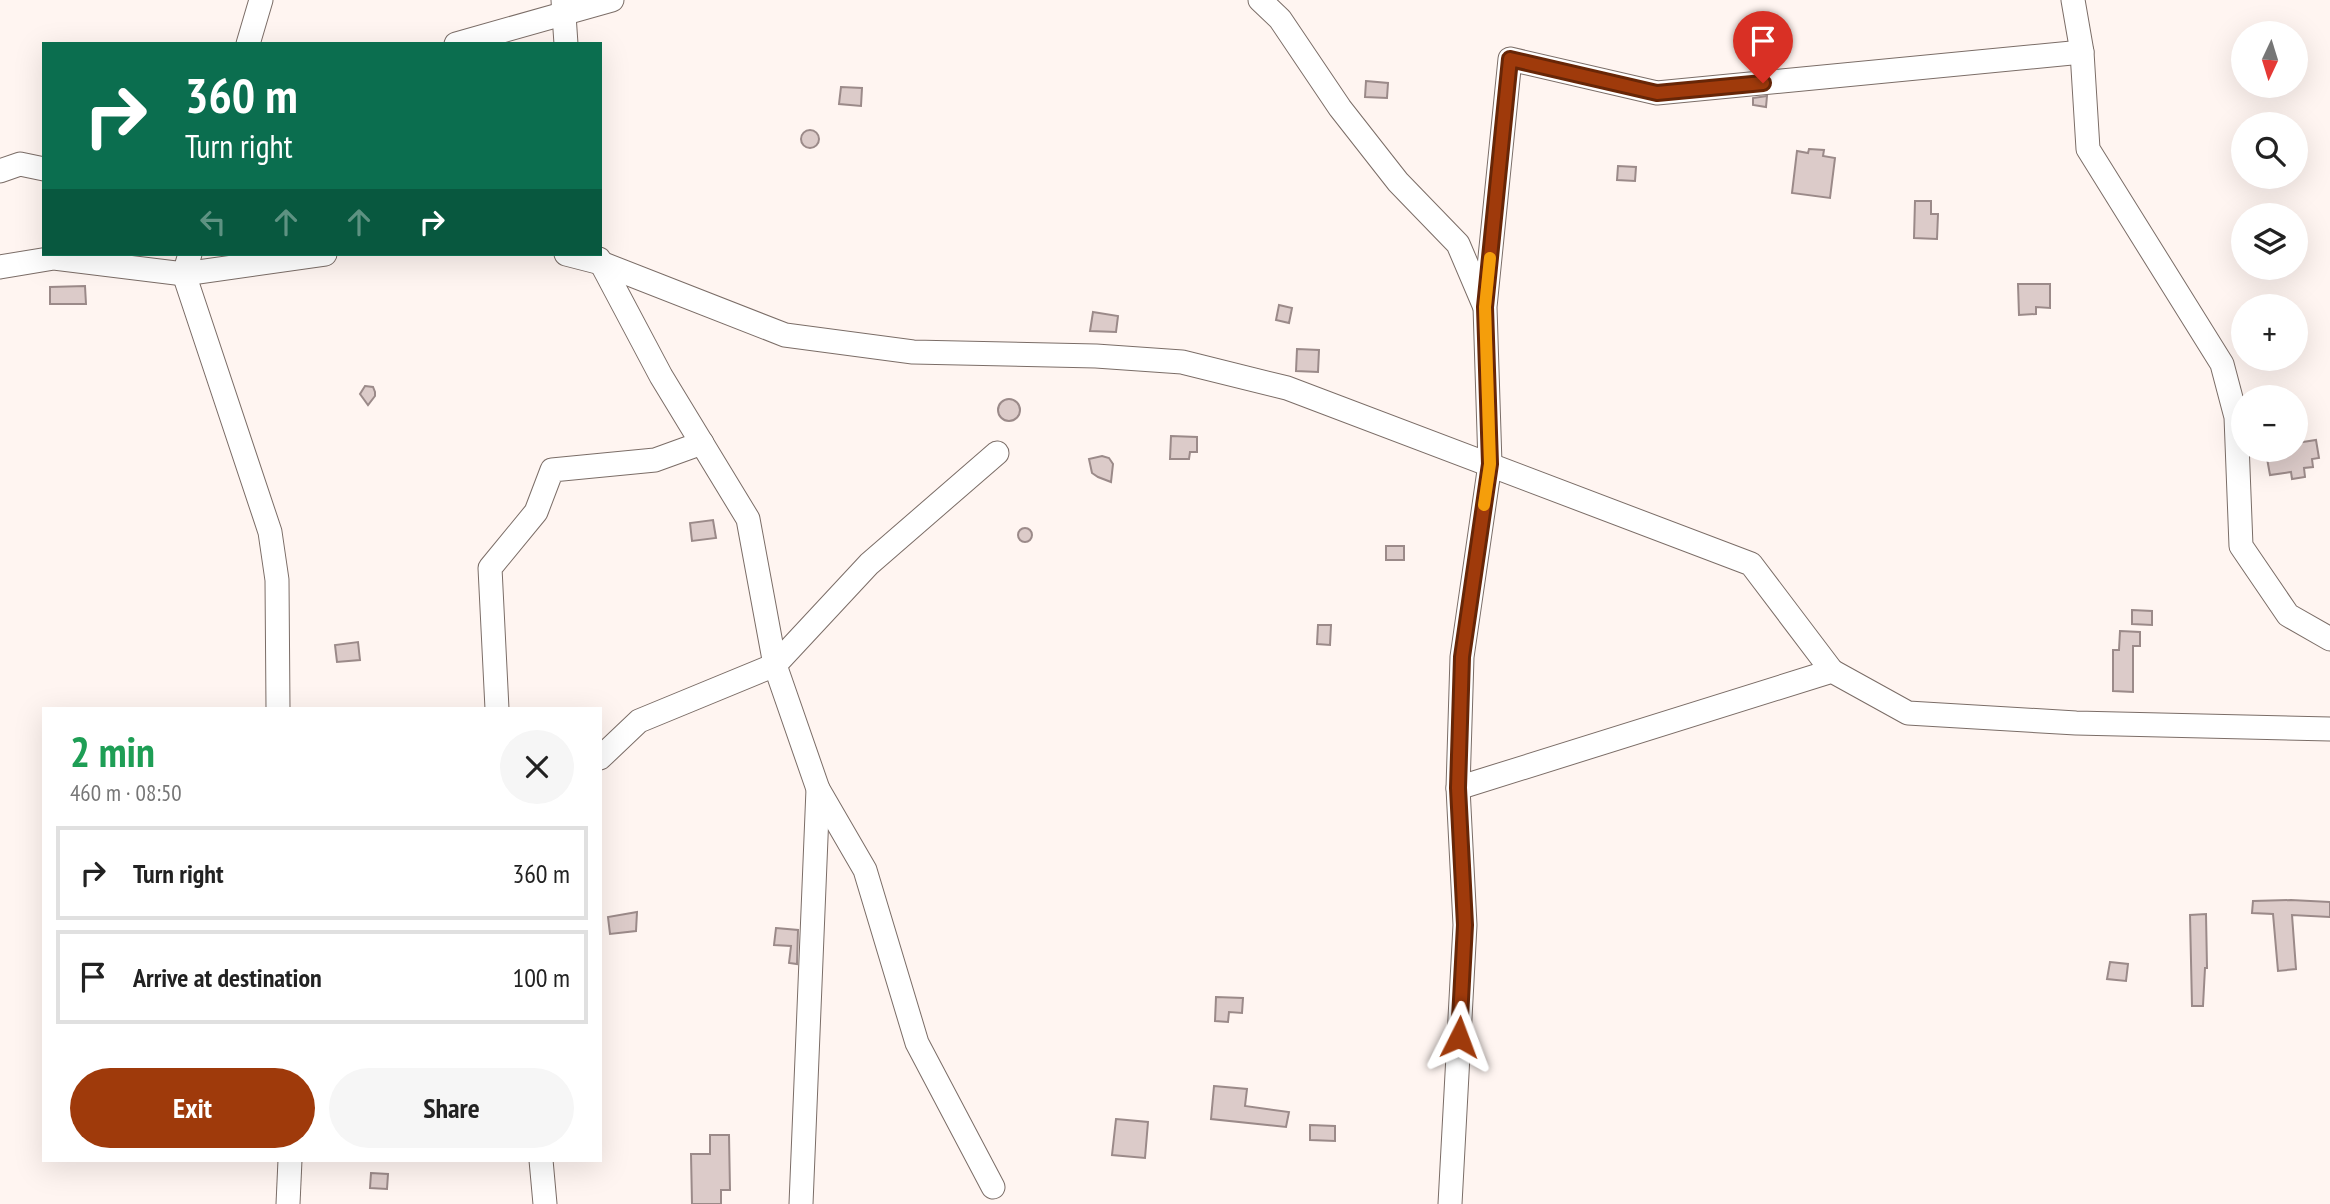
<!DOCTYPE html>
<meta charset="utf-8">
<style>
body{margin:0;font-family:"PT Sans Narrow",sans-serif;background:#f6f6f6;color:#222;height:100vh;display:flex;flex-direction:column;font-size:26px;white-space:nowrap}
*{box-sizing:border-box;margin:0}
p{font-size:23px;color:#767676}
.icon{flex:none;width:38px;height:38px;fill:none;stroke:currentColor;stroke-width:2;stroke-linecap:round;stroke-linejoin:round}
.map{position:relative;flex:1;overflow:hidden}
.details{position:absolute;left:42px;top:707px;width:560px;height:455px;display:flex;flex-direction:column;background:#fff;border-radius:0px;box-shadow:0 7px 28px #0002}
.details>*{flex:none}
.guide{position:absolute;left:42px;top:42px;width:560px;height:214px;border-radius:0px;box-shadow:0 7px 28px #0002;background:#0b6e4f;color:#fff;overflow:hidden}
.needle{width:46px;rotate:184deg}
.fabs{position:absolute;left:2231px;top:21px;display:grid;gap:14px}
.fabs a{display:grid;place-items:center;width:77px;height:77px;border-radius:50%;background:#fff;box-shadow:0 7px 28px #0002;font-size:35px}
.pin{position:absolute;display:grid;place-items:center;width:60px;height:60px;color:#fff;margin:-72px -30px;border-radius:50% 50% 50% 0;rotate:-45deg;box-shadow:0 0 7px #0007}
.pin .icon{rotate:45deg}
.me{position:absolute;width:77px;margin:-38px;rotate:3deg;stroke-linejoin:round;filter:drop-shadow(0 0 5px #0008)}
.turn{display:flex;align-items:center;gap:24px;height:147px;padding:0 28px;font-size:32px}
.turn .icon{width:91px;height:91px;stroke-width:2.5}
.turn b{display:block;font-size:49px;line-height:60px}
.lanes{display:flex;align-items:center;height:66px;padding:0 28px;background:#0003;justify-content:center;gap:35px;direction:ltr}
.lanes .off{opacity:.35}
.round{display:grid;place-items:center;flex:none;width:74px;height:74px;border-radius:37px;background:#f6f6f6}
.headline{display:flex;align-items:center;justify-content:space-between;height:119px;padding:0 28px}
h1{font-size:42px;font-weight:700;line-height:52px;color:#1e9e55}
.cta{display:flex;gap:14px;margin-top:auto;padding:14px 28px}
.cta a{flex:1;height:80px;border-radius:42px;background:#9f3a0b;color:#fff;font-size:28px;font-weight:700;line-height:80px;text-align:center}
.cta a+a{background:#f6f6f6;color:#222}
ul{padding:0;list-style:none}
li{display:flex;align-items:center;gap:21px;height:94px;margin:0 14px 10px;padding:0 14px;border:4px solid #e0e0e0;border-radius:0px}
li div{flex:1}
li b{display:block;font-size:26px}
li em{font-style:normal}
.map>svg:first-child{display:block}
</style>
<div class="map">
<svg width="2330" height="1204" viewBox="0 0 2330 1204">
<rect width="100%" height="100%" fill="#fff5f1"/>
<!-- building -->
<g fill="#dccbc9" stroke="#9b8a89" stroke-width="2">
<path d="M1366,81L1388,83L1387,98L1365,97Z"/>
<path d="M841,87L862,88L861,106L839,104Z"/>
<path d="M1767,96L1766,107L1753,105V98Z"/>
<circle cx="810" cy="139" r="9"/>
<path d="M1809,149L1824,150L1823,156L1835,158L1830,198L1792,193L1797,151L1808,153Z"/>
<path d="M1618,166L1636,167L1635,181L1617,180Z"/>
<path d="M1915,201H1931V214H1938L1937,239L1914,238Z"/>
<path d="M2018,284H2050V308L2036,307V314L2019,315Z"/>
<path d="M85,286L86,304H50V287Z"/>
<path d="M1279,305L1292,308L1289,323L1276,320Z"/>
<path d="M1093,312L1118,316L1116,332L1090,331Z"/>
<path d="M1297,349L1319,350L1318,372L1296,371Z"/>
<path d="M365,386L373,387L375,392V396L368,405L360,394Z"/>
<circle cx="1009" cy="410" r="11"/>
<path d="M1171,436L1197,437V452H1190L1189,459H1170Z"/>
<path d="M2316,440L2319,458L2312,459L2313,467L2304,468L2305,477L2292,479L2291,472L2270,475L2266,453L2296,450V443Z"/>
<path d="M1102,456L1109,458L1113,464L1111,482L1098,477L1092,473L1089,459Z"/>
<path d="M713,520L716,538L692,541L690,523Z"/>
<circle cx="1025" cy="535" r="7"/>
<rect x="1386" y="546" width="18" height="14"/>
<path d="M2132,610L2152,611V625L2132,624Z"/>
<path d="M1318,625H1331L1330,645L1317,644Z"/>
<path d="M2120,631L2140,632V646H2133V692L2113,691V650H2119Z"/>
<path d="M358,642L360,660L337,662L335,645Z"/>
<path d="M2291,900L2330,902V917L2292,915L2296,969L2278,971L2273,914L2252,913L2253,901Z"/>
<path d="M637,912L636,931L610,934L608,917Z"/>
<path d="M2206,914L2207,968H2205L2203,1006H2192L2190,915Z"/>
<path d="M776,928L798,930L797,964L789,963L791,946L774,945Z"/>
<path d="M2110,962L2128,964L2126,981L2107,979Z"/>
<path d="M1216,997L1243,998L1242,1013L1229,1012L1228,1022L1215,1021Z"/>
<path d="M1214,1086L1247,1089L1245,1106L1289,1112L1286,1127L1211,1119Z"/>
<path d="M1116,1119L1148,1122L1145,1158L1112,1155Z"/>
<path d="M1310,1125L1335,1126V1141L1310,1140Z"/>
<path d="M710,1135H729L730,1190H721V1204H692L691,1154H710Z"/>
<path d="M371,1173L388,1174L387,1189L370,1188Z"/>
</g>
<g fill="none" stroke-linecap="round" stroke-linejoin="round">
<!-- minor casing -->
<g stroke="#7b6d67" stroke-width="25">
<g id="minor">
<path d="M563,0L566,44"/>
<path d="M1260,0L1280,19L1340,108L1398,182L1458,244L1484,305"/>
<path d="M2073,0L2082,52L2088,149L2222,364L2236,417L2241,546L2288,615L2330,639"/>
<path d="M248,44L261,0"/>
<path d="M456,44L612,0"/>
<path d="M0,171L20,164L44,169"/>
<path d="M190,254L184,274L270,532L277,580L278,709"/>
<path d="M566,254L601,263L785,335L913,352L1096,356L1182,362L1287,388L1751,564L1832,671"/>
<path d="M599,259L661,376L748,519L775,665L818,789L801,1204"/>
<path d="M0,267L54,258L184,274L325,254"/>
<path d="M497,709L490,568L536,512L552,470L655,460L702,443"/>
<path d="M600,758L639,721L775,665L869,564L997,453"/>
<path d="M1458,788L1832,671L1908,713L2076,723L2330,729"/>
<path d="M818,789L865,870L917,1043L993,1187"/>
<path d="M541,1160L545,1204"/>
<path d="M288,1204L290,1160"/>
<path d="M1450,1204L1465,925L1458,788L1462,657L1490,464L1485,307L1510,59L1657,93L2082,52"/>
</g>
</g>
<!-- minor -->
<use href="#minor" stroke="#fff" stroke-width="23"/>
</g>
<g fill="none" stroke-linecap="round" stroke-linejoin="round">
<!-- route casing -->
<g stroke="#672607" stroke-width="18">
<path id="route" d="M1459,1037L1465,925L1458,788L1462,657L1490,464L1485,307L1510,59L1657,93L1763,83"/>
</g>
<!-- route -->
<use href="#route" stroke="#9f3a0b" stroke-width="12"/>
<!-- slow -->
<path stroke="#f59e0b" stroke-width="12" d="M1484,505L1490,464L1485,307L1490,258"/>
</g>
</svg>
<div class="fabs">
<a><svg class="needle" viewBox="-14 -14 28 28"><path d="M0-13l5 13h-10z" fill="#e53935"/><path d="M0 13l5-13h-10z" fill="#767676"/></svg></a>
<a><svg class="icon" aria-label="search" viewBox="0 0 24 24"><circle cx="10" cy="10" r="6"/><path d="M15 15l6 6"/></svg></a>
<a><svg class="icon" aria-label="layers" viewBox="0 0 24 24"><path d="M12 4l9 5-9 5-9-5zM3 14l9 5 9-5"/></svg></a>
<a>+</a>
<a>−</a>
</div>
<div class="pin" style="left:1763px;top:83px;background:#d93025"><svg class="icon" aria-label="arrive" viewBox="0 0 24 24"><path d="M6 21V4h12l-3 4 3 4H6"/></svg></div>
<svg class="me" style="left:1459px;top:1037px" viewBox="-20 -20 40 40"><path d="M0-17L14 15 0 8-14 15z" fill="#9f3a0b" stroke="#fff" stroke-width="4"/></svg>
<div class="guide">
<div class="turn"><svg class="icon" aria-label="right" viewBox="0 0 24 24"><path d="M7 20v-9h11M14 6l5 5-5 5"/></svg><div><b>360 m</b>Turn right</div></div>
<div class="lanes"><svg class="icon off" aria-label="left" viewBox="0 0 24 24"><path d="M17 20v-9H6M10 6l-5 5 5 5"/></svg><svg class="icon off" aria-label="ahead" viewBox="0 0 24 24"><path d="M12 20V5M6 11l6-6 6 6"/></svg><svg class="icon off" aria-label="ahead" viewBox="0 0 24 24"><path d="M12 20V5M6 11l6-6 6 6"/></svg><svg class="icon" aria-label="right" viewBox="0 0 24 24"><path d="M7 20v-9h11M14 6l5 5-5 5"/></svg></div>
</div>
<section class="details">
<div class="headline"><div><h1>2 min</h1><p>460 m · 08:50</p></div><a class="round"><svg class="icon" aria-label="close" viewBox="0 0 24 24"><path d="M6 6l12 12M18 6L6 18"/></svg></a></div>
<ul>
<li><svg class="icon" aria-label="right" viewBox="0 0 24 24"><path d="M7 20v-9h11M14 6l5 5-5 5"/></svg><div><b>Turn right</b></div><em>360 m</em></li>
<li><svg class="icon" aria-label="arrive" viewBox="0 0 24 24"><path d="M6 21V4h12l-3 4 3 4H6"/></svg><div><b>Arrive at destination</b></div><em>100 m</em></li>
</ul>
<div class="cta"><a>Exit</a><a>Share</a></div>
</section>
</div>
